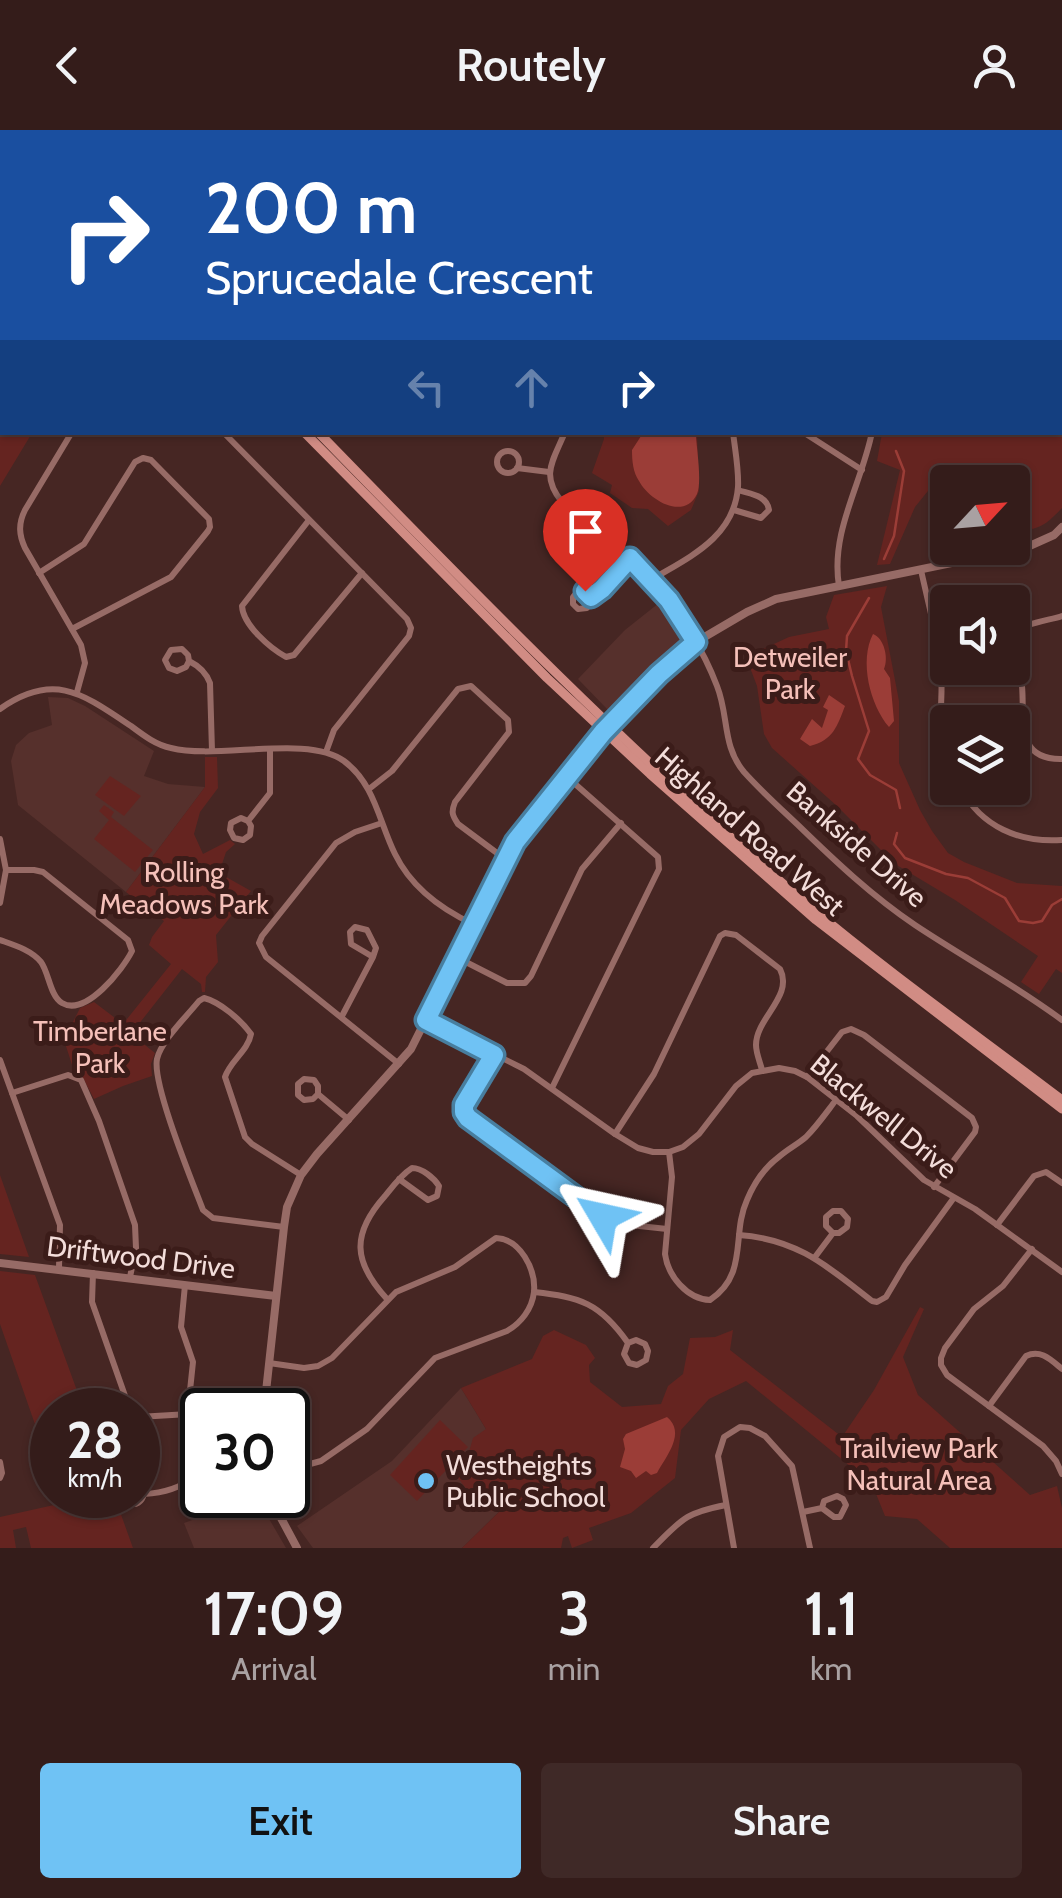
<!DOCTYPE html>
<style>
body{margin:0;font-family:Cabin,sans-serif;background:#3f2927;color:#f1f3f6;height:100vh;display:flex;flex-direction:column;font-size:38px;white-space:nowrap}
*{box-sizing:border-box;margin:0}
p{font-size:32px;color:#a9a1a2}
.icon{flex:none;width:55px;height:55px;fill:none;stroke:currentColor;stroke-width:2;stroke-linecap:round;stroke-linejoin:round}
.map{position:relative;height:1418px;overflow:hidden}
.drawer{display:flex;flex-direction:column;background:#341c1a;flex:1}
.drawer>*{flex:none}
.hud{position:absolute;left:0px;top:0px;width:1062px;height:305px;box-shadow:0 2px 8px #0004,0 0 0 2px #4e3a39;background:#1a4fa0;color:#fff;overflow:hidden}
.needle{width:65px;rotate:64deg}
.tools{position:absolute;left:930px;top:335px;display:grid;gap:20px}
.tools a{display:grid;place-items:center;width:100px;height:100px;border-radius:10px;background:#341c1a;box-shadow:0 2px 8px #0004,0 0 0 2px #4e3a39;font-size:50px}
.speed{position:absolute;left:30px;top:1258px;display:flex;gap:20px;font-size:50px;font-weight:700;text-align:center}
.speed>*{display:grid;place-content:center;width:130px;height:130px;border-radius:50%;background:#341c1a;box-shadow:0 2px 8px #0004,0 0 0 2px #4e3a39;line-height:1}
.speed small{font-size:25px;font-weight:400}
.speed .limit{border:5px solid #111;border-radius:15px;background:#fff;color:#111}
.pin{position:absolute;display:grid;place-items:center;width:85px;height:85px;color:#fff;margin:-102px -42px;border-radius:50% 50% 50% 0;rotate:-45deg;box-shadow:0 0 10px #0007}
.pin .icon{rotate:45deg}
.me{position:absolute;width:110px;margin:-55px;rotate:306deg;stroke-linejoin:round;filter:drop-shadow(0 0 8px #0008)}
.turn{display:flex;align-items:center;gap:35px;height:210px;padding:0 40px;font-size:45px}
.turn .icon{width:130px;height:130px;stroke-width:2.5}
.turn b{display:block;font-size:70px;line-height:85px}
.lanes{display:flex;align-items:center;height:95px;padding:0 40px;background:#0003;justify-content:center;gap:50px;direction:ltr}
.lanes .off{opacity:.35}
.eta{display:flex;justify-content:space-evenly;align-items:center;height:170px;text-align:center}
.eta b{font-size:60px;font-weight:600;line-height:70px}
.primary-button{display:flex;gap:20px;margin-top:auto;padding:20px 40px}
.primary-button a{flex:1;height:115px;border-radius:10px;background:#6fc2f4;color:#111;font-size:40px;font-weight:600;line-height:115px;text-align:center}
.primary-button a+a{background:#3f2927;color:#f1f3f6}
header{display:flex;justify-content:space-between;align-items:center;height:130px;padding:0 40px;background:#341c1a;font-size:45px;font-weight:600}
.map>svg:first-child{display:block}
</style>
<header><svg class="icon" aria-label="back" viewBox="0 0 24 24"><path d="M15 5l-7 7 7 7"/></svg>Routely<svg class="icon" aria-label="person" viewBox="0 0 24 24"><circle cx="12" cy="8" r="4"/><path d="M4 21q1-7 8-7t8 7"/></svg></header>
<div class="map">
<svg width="1062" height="1418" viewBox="0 0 1062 1418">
<rect width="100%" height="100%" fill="#462623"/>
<!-- built -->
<g fill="#56302c">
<path d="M659,473L678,496L683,508L608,580L578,549L625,500Z"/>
<path d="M48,567L68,568L85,576L154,621L144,646L168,654L205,657L126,762L18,675L11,631L16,615L29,603L52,595Z"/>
<path d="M461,1258L486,1299L509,1372L462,1418H313L297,1396L392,1331Z"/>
<path d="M260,1366L268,1387L286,1418H194L184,1393Z"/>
</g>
<!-- green -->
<g fill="#652420">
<path d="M2,256V302L32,303L0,356V257Z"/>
<path d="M1060,260L1062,261V378C1048,393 1033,407 1013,394L1012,352H959L944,341L915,377L890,434L877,435L900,340L877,331L882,303L1060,302Z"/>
<path d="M604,303H697L699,361L691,380L668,396L648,379L632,378L610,363L612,355L592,343L604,309Z"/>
<path d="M887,456L881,477L899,571V633L920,680L932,701L948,723L964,732L1017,753L1062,756V843L1056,839L1039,864L1021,852L1038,826L955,770L895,734L837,676L772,618L764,604L757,556L746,527L789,507L829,499L826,487L834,465Z"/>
<path d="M205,627H217L218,658L200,682L194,704L203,724L230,710L235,714L226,722L219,743L251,761L216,805L218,832L206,847L205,862H202L201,854L182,839L131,904L155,923L151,934L152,946L123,956L94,969L82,946L74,941L64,910L80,878L94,872L123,894L171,834L149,815L152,807L164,791L126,762L205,657Z"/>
<path d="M110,646L141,666L124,686L95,665Z"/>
<path d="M104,675L114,682L111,687L153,720L135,742L94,709L109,690L99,681Z"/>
<path d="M0,1045L29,1127L0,1124Z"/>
<path d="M0,1141L35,1145L84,1280H52V1343L0,1194Z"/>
<path d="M920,1177L924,1179L903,1227L918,1265L1030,1365L1057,1356L1062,1378V1418H950L917,1389L885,1386L872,1354L746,1251L709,1269L681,1300L675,1348L631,1383L589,1398L593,1410L572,1418L568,1406L563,1408L561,1418H462L499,1382C480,1381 469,1361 457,1347L465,1336L473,1308L486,1299L461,1258L532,1229L543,1206L554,1200L586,1215L595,1228L589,1235L590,1252L622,1277L661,1274L668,1256L683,1244L690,1208L715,1207L733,1200L730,1220L842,1307L874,1260Z"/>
<path d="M440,1290L468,1317L417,1371L390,1345Z"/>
<path d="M61,1365H114L133,1418H31L26,1397L13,1400L16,1418H0V1387L63,1373Z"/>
</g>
<!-- water -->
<g fill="#9b3d37">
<path d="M643,303H687L696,307C697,321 702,352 697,364C684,391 649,370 639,351C633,342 632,331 632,320Z"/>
<path d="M873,504C884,508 889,528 884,539L890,548L894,591L889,597C870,575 859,531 873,504Z"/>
<path d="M829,565L845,576C837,597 833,610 810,616L800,609L812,589L822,598L828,580L823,577Z"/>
<path d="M667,1287C686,1303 667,1325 657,1343L651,1345L646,1341L636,1348L631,1341L620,1337L625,1319L623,1309L626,1304Z"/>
</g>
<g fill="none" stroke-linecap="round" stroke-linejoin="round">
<!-- stream -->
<g stroke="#9b3d37" stroke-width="2.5">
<path d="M884,429L894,406L904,341L896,321"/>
<path d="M869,468L847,506L846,521L852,546L869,601L858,629L870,645L896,660L900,678"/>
<path d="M897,703L894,714L905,728L946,744L968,748L1005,768L1019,791L1033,793L1042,791L1052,775L1062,769"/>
</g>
<!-- minor -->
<g stroke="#976b66" stroke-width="6">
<path d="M850,0L853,2"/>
<path d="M962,0L965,2"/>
<path d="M639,1L641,2"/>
<path d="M619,2V0"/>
<path d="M950,2L952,0"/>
<path d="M72,302L25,380C18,394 19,405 25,418L81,515L85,533L77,562"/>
<path d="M223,302L407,489L411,498L409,506L334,600L326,622"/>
<path d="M565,302C553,331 540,345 562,372C628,422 687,477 717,556C729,586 722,616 744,642C761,661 780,678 799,696C835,731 872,766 915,795C963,827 1015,855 1062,890"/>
<path d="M803,302L862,340"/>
<circle cx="508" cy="332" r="11"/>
<path d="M517,338L549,342"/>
<path d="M734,380L761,388L769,380C767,365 750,364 738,360"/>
<path d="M309,390L242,476C243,495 270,518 286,527L294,525L362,443"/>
<path d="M921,440C928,473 938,507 941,541C944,571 935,598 948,626"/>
<path d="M39,443L84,414L135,332L143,328L151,330L209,389L210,397L208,401L171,447L72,499"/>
<path d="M651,450C689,427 734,408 738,357C739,340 735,320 733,302"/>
<path d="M839,456C830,402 862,353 872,302"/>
<path d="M591,467L585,461L577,462L573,467V474L578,479L587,478L591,473V467L602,459L631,427"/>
<path d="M1062,486C1051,490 1023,493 1017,502C1009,512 1021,543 1022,556C1025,588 1014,630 1062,629"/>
<path d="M189,531L186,537L177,541L169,538L165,530L171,520L182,519L188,525L189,531C199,536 206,542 210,553L212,621"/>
<path d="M0,579C54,541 83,564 131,596C143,605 156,615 171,618C217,630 308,604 344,631C375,654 379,692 395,724C411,757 441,779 473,794"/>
<path d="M961,658C981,697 1020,713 1062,710"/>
<path d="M369,659L392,641L458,559L471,556L508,590L509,602L455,672C451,682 452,685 458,694L505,729"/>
<path d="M248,691L241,688L231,693L230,700L234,708L243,710L250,705L251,696L248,691L270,663V620"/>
<path d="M382,693L355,702L336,713L262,806L259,813L266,827L399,934"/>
<path d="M0,709L6,740L0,773"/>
<path d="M0,810C14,815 31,820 41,832C49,843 50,866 62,873C86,887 123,839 132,821L128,810L43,742L34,740H6"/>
<path d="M456,827L507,853H525L531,846L582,739L621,693"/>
<path d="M342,886L373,827L376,818L367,800L355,797L350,802L351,814L373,827"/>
<path d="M426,890L524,939L615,1004L638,1018L653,1022H669L683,1017L699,1004L736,956L752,943L779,938L795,941L807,947L857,986L924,1050L975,1079L1062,1142"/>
<path d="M494,925L464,975L465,982L468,988L603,1087L621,1094L667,1099"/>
<path d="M0,930L60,1095L59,1138"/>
<path d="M807,947L842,902L851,899L864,905L972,988L976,997L975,1002L934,1057"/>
<path d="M552,958L659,739L658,727L566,646"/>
<path d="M12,963L68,945L81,950L99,991L135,1095L136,1118L130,1147"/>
<path d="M318,964L313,969L304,970L298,965V954L304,949L314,950L318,956V964L349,990"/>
<path d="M615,1004L654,944L720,806L725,803L736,805L780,839C794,866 756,888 756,915C756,923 760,932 762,940"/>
<path d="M669,1022L672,1047L665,1124C668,1146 687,1169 710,1170C749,1144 731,1105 747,1070C754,1053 765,1037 780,1026C788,1019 798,1014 806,1007C817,996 826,983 836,970"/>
<path d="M997,1095L1034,1046L1046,1042L1062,1053"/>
<path d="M284,1097L213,1088L203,1080C192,1051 152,954 157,929C161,911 187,886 199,871L204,868C220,872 241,890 251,904C248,921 230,931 225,947L245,1007L252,1014L301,1045"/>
<path d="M739,1105C798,1109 828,1137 872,1171L877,1172L886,1167L905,1135L953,1069"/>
<path d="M1032,1119L1003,1156L974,1179L945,1218L941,1228V1235L947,1245L1043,1316L1056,1331L1062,1344"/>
<path d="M815,1127L833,1103H839L847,1097L848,1089L841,1081H833L826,1087V1096L833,1103"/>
<path d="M93,1143L92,1172L130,1280"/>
<path d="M534,1162C580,1167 600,1173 628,1213L624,1224L629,1233L637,1235L646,1230L648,1221L645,1214L636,1210L628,1213"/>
<path d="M387,1169C353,1132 351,1104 385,1066C393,1056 401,1045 412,1038C422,1038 434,1048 439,1056L437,1066L428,1070L399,1049"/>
<path d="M269,1233L304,1238L318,1236L332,1228L396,1162L455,1137L496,1108C520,1109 536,1139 534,1162C532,1179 521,1193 507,1201L435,1228L367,1299L321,1331L288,1340"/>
<path d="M989,1276L1026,1226C1041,1219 1051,1230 1062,1239"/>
<path d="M138,1287L189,1284"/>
<path d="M0,1332L2,1343L0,1348"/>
<path d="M138,1355L144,1364"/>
<path d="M123,1365L129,1373C136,1376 142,1372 144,1364C160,1363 179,1359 192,1348L189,1270L193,1232L181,1197L185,1155"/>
<path d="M803,1382L822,1378L824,1371L837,1366L843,1369L846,1375L840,1387H834L822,1378"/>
<path d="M653,1418C682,1389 685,1383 726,1375"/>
<path d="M734,1418L718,1326L724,1307L740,1297L750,1298L765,1306L792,1336L810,1418"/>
</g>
<!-- tertiary -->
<g stroke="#976b66" stroke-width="8">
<path d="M0,1133L276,1166"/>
<path d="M264,1280L284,1097L287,1077L301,1045L317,1024L411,919L515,712L594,612L659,544L696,512L747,482L776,469L1025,418L1054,405L1062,397"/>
<path d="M272,1365L281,1388L297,1418"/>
</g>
<!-- secondary -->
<g stroke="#d18c84" stroke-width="9">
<path d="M1,0L4,2"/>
<path d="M756,0L759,2"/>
<path d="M489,2L494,0"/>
<path d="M506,2L510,0"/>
<path d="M0,233L2,232"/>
<path d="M0,242L2,241"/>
<path d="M1060,245L1062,246"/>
<path d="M304,302L547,548L650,644L816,790L1062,979"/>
<path d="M318,302C476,465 636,628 809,776C890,844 978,906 1062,970"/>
</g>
</g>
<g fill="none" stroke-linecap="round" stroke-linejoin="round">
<!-- route casing -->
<g stroke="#487e9f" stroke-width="25">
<path id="route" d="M585,461L591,467L602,459L630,428L669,470L696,512L659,544L603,602L515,712L426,890L494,925L464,975V982L468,988L603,1087"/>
</g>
<!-- route -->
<use href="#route" stroke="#6fc2f4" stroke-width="18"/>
</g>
<!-- markers -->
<circle fill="#6fc2f4" stroke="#3b1c19" stroke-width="4" cx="426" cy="1351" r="10"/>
<g text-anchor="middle" stroke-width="10" stroke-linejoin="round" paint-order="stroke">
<!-- park labels -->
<g font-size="28" fill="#f5c0b9" stroke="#3b1c19">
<text x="790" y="537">Detweiler<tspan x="790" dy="32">Park</tspan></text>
<text x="184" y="752">Rolling<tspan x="184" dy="32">Meadows Park</tspan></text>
<text x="100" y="911">Timberlane<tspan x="100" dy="32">Park</tspan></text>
<text x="919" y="1328">Trailview Park<tspan x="919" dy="32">Natural Area</tspan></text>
</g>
<!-- street labels -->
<g font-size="28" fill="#f3ddda" stroke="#3b1c19">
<text transform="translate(750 701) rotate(41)" y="10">Highland Road West</text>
<text transform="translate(857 714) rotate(41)" y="10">Bankside Drive</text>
<text transform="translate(884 986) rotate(39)" y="10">Blackwell Drive</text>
<text transform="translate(141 1127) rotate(7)" y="10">Driftwood Drive</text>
</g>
<!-- poi labels -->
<g font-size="28" fill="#f3ddda" stroke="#3b1c19" text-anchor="start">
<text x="446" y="1345">Westheights<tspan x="446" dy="32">Public School</tspan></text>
</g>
</g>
</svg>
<div class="tools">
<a><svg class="needle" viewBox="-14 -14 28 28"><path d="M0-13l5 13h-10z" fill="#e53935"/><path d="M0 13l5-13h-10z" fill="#a9a1a2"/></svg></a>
<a><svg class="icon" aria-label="sound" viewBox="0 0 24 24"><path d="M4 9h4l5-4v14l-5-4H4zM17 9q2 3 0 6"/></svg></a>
<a><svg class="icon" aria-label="layers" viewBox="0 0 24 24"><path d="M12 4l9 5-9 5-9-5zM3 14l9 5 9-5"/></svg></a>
</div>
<div class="speed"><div>28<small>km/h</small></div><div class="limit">30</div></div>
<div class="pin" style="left:585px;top:461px;background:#d93025"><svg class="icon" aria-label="arrive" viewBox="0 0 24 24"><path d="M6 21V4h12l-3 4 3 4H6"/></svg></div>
<svg class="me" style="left:603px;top:1087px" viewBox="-20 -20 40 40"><path d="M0-17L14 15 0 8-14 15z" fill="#6fc2f4" stroke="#fff" stroke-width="4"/></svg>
<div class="hud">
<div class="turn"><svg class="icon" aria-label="right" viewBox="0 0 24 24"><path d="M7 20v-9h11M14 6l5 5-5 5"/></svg><div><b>200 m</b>Sprucedale Crescent</div></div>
<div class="lanes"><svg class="icon off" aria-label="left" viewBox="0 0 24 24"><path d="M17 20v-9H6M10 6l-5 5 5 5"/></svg><svg class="icon off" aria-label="ahead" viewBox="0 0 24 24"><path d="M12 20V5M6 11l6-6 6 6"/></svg><svg class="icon" aria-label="right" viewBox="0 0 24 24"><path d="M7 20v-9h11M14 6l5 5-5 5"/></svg></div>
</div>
</div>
<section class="drawer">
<div class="eta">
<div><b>17:09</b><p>Arrival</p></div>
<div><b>3</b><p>min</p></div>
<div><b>1.1</b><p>km</p></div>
</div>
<div class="primary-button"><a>Exit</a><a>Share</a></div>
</section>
